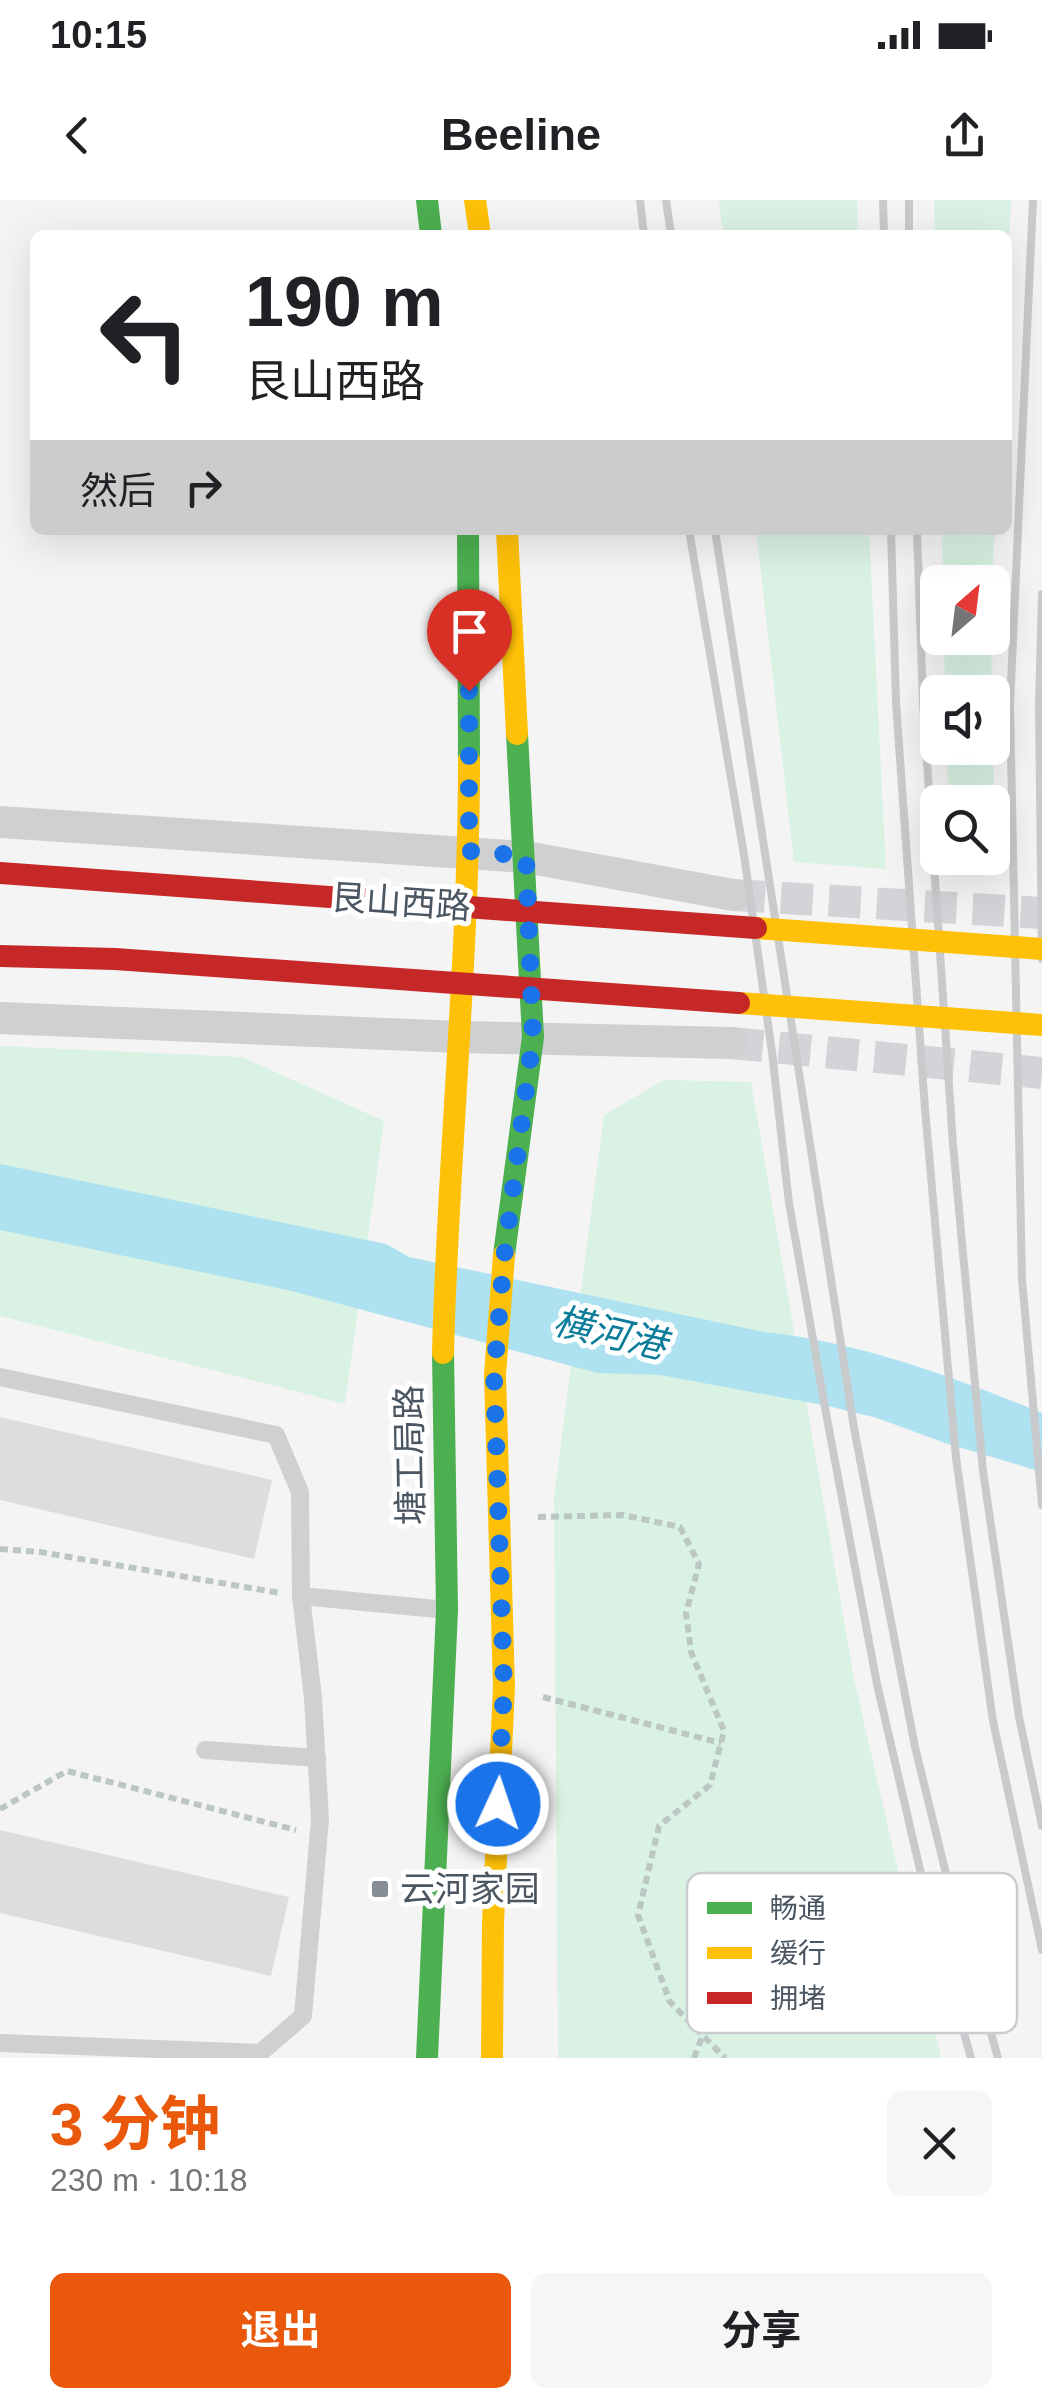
<!DOCTYPE html>
<html lang="zh">
<meta charset="utf-8">
<style>
body{margin:0;font-family:Arial,"Noto Sans SC",sans-serif;background:#f6f6f6;color:#202124;height:100vh;display:flex;flex-direction:column;font-size:38px;white-space:nowrap}
*{box-sizing:border-box;margin:0}
p{font-size:32px;color:#757577}
.icon{flex:none;width:55px;height:55px;fill:none;stroke:currentColor;stroke-width:2;stroke-linecap:round;stroke-linejoin:round}
.map{position:relative;height:1858px;overflow:hidden}
.side{display:flex;flex-direction:column;background:#fff;flex:1}
.side>*{flex:none}
.banner{position:absolute;left:30px;top:30px;width:982px;height:305px;border-radius:15px;box-shadow:0 10px 40px #0002;background:#fff;color:#202124;overflow:hidden}
.needle{width:65px;rotate:28deg}
.tools{position:absolute;left:920px;top:365px;display:grid;gap:20px}
.tools a{display:grid;place-items:center;width:90px;height:90px;border-radius:15px;background:#fff;box-shadow:0 10px 40px #0002;font-size:50px}
.pin{position:absolute;display:grid;place-items:center;width:85px;height:85px;color:#fff;margin:-102px -42px;border-radius:50% 50% 50% 0;rotate:-45deg;box-shadow:0 0 10px #0007}
.pin .icon{rotate:45deg}
.me{position:absolute;width:110px;margin:-55px;rotate:3deg;stroke-linejoin:round;filter:drop-shadow(0 0 8px #0008)}
.turn{display:flex;align-items:center;gap:35px;height:210px;padding:0 50px;font-size:45px}
.turn .icon{width:130px;height:130px;stroke-width:2.5}
.turn b{display:block;font-size:70px;line-height:85px}
.then{display:flex;align-items:center;height:95px;padding:0 50px;background:#0003;gap:20px;font-size:38px}
.round{display:grid;place-items:center;flex:none;width:105px;height:105px;border-radius:15px;background:#f6f6f6}
.summary{display:flex;align-items:center;justify-content:space-between;height:170px;padding:0 50px}
h1{font-size:60px;font-weight:700;line-height:75px;color:#ea580c}
.primary-button{display:flex;gap:20px;margin-top:auto;padding:20px 50px}
.primary-button a{flex:1;height:115px;border-radius:15px;background:#ea580c;color:#fff;font-size:40px;font-weight:700;line-height:115px;text-align:center}
.primary-button a+a{background:#f6f6f6;color:#202124}
.status{display:flex;justify-content:space-between;align-items:center;height:70px;padding:0 50px;background:#fff;direction:ltr}
.status svg{height:28px;fill:currentColor}
header{display:flex;justify-content:space-between;align-items:center;height:130px;padding:0 50px;background:#fff;font-size:45px;font-weight:700}
.map>svg:first-child{display:block}
</style>
<div class="status"><b>10:15</b><svg viewBox="0 0 49 12"><path d="M0 12V9h3v3zM5 12V6h3v6zM10 12V3h3v9zM15 12V0h3v12zM26 1h20v11H26zM47 4h2v5h-2z"/></svg></div>
<header><svg class="icon" aria-label="back" viewBox="0 0 24 24"><path d="M15 5l-7 7 7 7"/></svg>Beeline<svg class="icon" aria-label="share" viewBox="0 0 24 24"><path d="M12 15V3M7 8l5-5 5 5M5 13v7h14v-7"/></svg></header>
<div class="map">
<svg width="1042" height="1858" viewBox="0 0 1042 1858">
<rect width="100%" height="100%" fill="#f4f4f4"/>
<!-- green -->
<g fill="#d9f2e3">
<path d="M719,0H857L858,35H723Z"/>
<path d="M934,0H1011L1008,63V35H935Z"/>
<path d="M756,330H869L886,669L794,662Z"/>
<path d="M942,330H995L992,382H943Z"/>
<path d="M944,438H991L992,492H945Z"/>
<path d="M993,508L995,659L949,658H992V602H948L947,548H992Z"/>
<path d="M0,846L242,857L384,921L345,1204L0,1116Z"/>
<path d="M664,880L751,882L854,1479L941,1858H558L554,1296L604,915Z"/>
</g>
<!-- water -->
<path fill="#aee2f0" d="M0,964L386,1044L409,1057L764,1132C860,1142 954,1177 1042,1213V1272L945,1243L877,1218L828,1206L660,1175L598,1173L292,1091L0,1030Z"/>
<!-- building -->
<g fill="#ddddde">
<path d="M0,1217L272,1280L254,1359L0,1300Z"/>
<path d="M0,1630L289,1697L271,1776L0,1713Z"/>
</g>
<g fill="none" stroke-linecap="round" stroke-linejoin="round">
<!-- street-tunnel -->
<g stroke="#d2d4d7" stroke-width="32" stroke-dasharray="32 16" stroke-linecap="butt">
<path d="M733,695L1042,713"/>
<path d="M731,843L1042,873"/>
</g>
<!-- path -->
<g stroke="#bcc7c4" stroke-width="6" stroke-dasharray="8 5" stroke-linecap="butt">
<path d="M538,1317L623,1315L680,1327L699,1364L686,1413L691,1452L724,1531L710,1585L659,1626L638,1715L670,1802L725,1858"/>
<path d="M0,1349L40,1352L280,1393"/>
<path d="M543,1497L721,1543"/>
<path d="M0,1609L67,1571L296,1630"/>
<path d="M694,1858L702,1837"/>
</g>
<!-- lane -->
<g stroke="#ced0d2" stroke-width="18">
<path d="M0,1177L276,1235L300,1292L301,1396"/>
<path d="M205,1550L317,1558"/>
<path d="M0,1843L260,1853L303,1816L320,1619L313,1498L301,1396L447,1410"/>
</g>
<!-- street -->
<g stroke="#ced0d2" stroke-width="32">
<path d="M0,622L526,657L733,695"/>
<path d="M0,818L459,837L731,843"/>
</g>
<!-- fast -->
<g stroke="#4caf50" stroke-width="22">
<path d="M427,0L431,35"/>
<path d="M468,330L469,560"/>
<path d="M504,1055L533,837L517,534"/>
<path d="M427,1858L447,1410L443,1153"/>
</g>
<!-- slow -->
<g stroke="#ffc107" stroke-width="22">
<path d="M475,0L480,35"/>
<path d="M507,330L517,534"/>
<path d="M443,1153C448,955 469,758 469,560"/>
<path d="M492,1858L493,1722L504,1487L495,1175L504,1055"/>
</g>
<!-- rail -->
<g stroke="#c9cacc" stroke-width="8">
<path d="M640,0L644,35"/>
<path d="M666,0L671,35"/>
<path d="M883,0L884,35"/>
<path d="M909,0V35"/>
<path d="M1033,0L1010,506L1022,1079L1042,1305"/>
<path d="M689,330L744,655L772,852L789,1003L828,1224L877,1484L930,1713L971,1858"/>
<path d="M715,330L854,1228L915,1547L948,1682L998,1858"/>
<path d="M891,330L896,503L925,909L956,1258L993,1521L1042,1750"/>
<path d="M917,330L923,503L953,944L983,1271L1019,1517L1042,1626"/>
<path d="M1042,394L1039,505L1042,759"/>
</g>
<!-- slow-bridge -->
<g stroke="#ffc107" stroke-width="22">
<path d="M756,728L1042,749"/>
<path d="M739,803L1042,825"/>
</g>
<!-- jam-bridge -->
<g stroke="#c62828" stroke-width="22">
<path d="M0,673L756,728"/>
<path d="M0,756L115,759L739,803"/>
</g>
</g>
<g fill="none" stroke-linecap="round" stroke-linejoin="round">
<!-- route -->
<path stroke="#1a73e8" stroke-width="18" stroke-dasharray="0 32.4" d="M469,491V651L526,656L533,837L504,1058L494,1175L504,1487L498,1604"/>
</g>
<!-- markers -->
<rect fill="#868d94" stroke="#fff" stroke-width="4" x="370" y="1679" width="20" height="20" rx="5"/>
<g text-anchor="middle" stroke-width="10" stroke-linejoin="round" paint-order="stroke">
<!-- street labels -->
<g font-size="35" fill="#4a5661" stroke="#fff">
<text transform="translate(401 702) rotate(4)" y="12">艮山西路</text>
<text transform="translate(410 1255) rotate(-91)" y="12">塘工局路</text>
</g>
<!-- poi labels -->
<g font-size="35" fill="#4a5661" stroke="#fff" text-anchor="start">
<text x="400" y="1701">云河家园</text>
</g>
<!-- water labels -->
<g font-size="38" font-style="italic" fill="#0c7c9b" stroke="#fff">
<text transform="translate(610 1133) rotate(13)" y="13">横河港</text>
</g>
</g>
<!-- legend -->
<rect x="687" y="1673" width="330" height="160" rx="15" fill="#fff" stroke="#c9ccd0" stroke-width="2.5"/>
<rect x="707" y="1702" width="45" height="12" fill="#4caf50"/>
<rect x="707" y="1747" width="45" height="12" fill="#ffc107"/>
<rect x="707" y="1792" width="45" height="12" fill="#c62828"/>
<g font-size="28" fill="#4a5661">
<text x="770" y="1718">畅通</text>
<text x="770" y="1763">缓行</text>
<text x="770" y="1808">拥堵</text>
</g>
</svg>
<div class="tools">
<a><svg class="needle" viewBox="-14 -14 28 28"><path d="M0-13l5 13h-10z" fill="#e53935"/><path d="M0 13l5-13h-10z" fill="#757577"/></svg></a>
<a><svg class="icon" aria-label="sound" viewBox="0 0 24 24"><path d="M4 9h4l5-4v14l-5-4H4zM17 9q2 3 0 6"/></svg></a>
<a><svg class="icon" aria-label="search" viewBox="0 0 24 24"><circle cx="10" cy="10" r="6"/><path d="M15 15l6 6"/></svg></a>
</div>
<div class="pin" style="left:469px;top:491px;background:#d93025"><svg class="icon" aria-label="arrive" viewBox="0 0 24 24"><path d="M6 21V4h12l-3 4 3 4H6"/></svg></div>
<svg class="me" style="left:498px;top:1604px" viewBox="-20 -20 40 40"><circle r="17" fill="#1a73e8" stroke="#fff" stroke-width="3"/><path d="M0-11L8 9 0 5-8 9z" fill="#fff"/></svg>
<div class="banner">
<div class="turn"><svg class="icon" aria-label="left" viewBox="0 0 24 24"><path d="M17 20v-9H6M10 6l-5 5 5 5"/></svg><div><b>190 m</b>艮山西路</div></div>
<div class="then">然后<svg class="icon" aria-label="right" viewBox="0 0 24 24"><path d="M7 20v-9h11M14 6l5 5-5 5"/></svg></div>
</div>
</div>
<section class="side">
<div class="summary"><div><h1>3 分钟</h1><p>230 m · 10:18</p></div><a class="round"><svg class="icon" aria-label="close" viewBox="0 0 24 24"><path d="M6 6l12 12M18 6L6 18"/></svg></a></div>
<div class="primary-button"><a>退出</a><a>分享</a></div>
</section>
